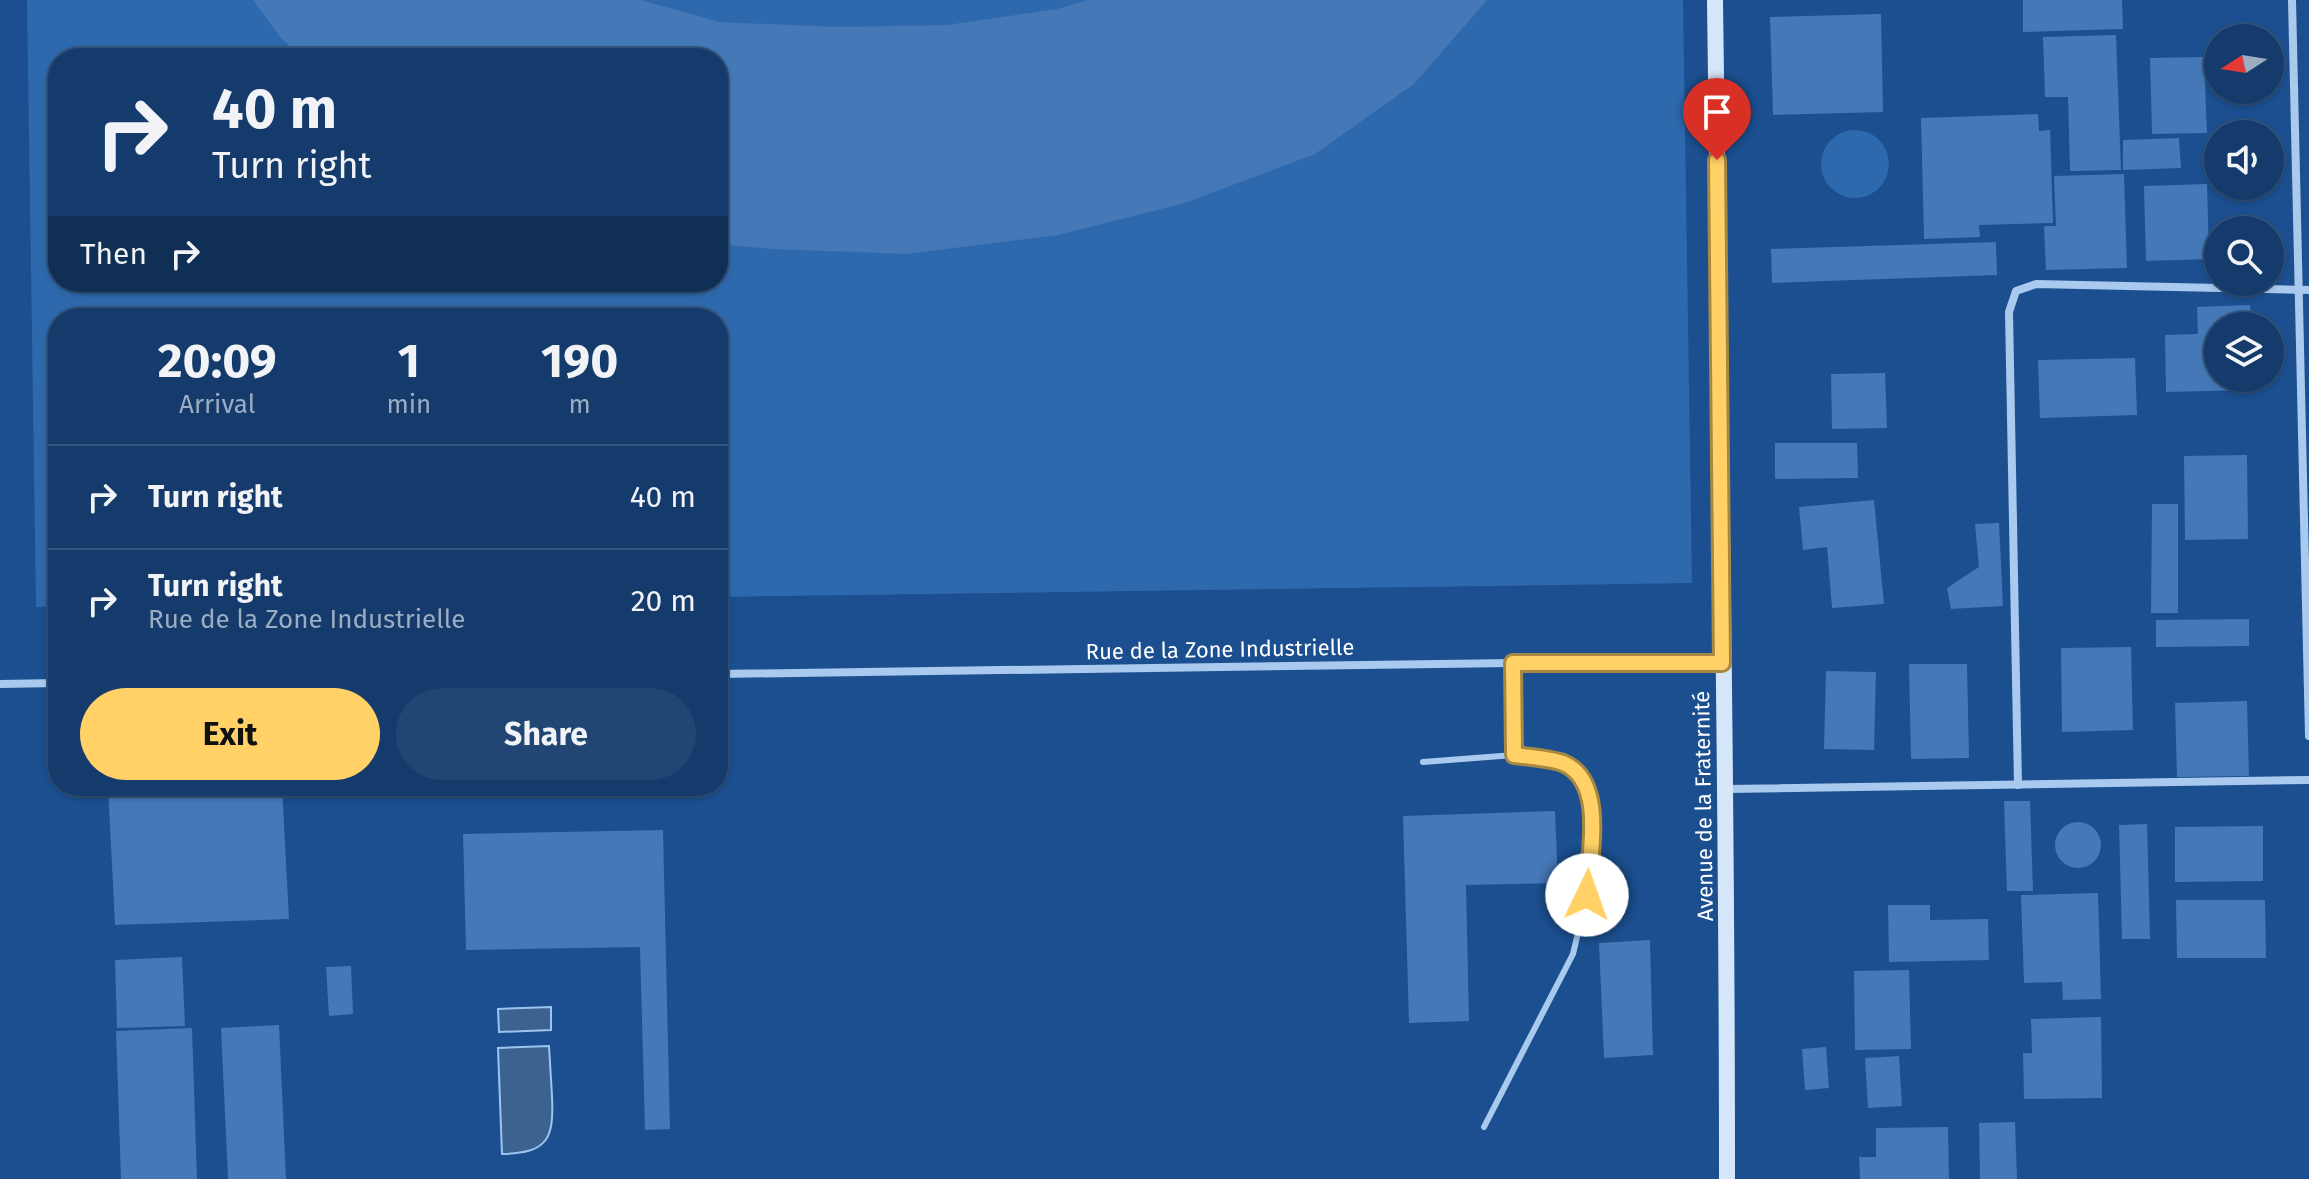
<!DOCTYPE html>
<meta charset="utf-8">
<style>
body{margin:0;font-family:"Fira Sans",sans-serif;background:#214673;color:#f1f3f6;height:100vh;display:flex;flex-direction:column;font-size:30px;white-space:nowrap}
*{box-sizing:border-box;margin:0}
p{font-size:26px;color:#9dadc1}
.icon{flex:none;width:44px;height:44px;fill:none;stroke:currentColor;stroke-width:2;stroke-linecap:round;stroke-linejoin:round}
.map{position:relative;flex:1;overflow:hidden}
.sheet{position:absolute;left:48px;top:308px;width:680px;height:488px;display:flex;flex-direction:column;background:#143b6b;border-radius:32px;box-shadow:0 2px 6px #0004,0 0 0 2px #33557e}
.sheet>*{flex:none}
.top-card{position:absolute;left:48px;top:48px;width:680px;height:244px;border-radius:32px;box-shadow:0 2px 6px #0004,0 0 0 2px #33557e;background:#143b6b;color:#f1f3f6;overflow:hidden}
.needle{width:52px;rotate:258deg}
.controls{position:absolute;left:2204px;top:24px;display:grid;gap:16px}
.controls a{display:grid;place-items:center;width:80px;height:80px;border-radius:50%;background:#143b6b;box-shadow:0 2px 6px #0004,0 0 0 2px #33557e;font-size:40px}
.pin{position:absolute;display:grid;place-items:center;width:68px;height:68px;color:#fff;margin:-82px -34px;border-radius:50% 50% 50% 0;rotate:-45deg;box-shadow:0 0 8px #0007}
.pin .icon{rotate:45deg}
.me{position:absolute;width:88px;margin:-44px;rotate:3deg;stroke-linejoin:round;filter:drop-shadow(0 0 6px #0008)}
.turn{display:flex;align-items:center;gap:28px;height:168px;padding:0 32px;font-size:36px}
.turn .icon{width:104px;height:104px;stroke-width:2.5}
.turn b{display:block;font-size:56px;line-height:68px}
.then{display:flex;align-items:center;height:76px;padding:0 32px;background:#0003;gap:16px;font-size:30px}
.eta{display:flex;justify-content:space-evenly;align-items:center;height:136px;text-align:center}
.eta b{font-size:48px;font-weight:700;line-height:56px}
.button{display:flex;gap:16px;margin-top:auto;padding:16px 32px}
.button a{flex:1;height:92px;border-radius:48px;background:#ffd166;color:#111;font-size:32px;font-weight:700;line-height:92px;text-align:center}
.button a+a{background:#214673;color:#f1f3f6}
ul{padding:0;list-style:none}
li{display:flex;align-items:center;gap:24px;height:104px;padding:0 32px;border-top:2px solid #33557e}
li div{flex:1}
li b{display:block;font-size:30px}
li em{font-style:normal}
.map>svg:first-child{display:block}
</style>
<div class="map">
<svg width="2309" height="1179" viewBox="0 0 2309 1179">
<rect width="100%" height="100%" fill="#1b4f8f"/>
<!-- green -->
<g fill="#2e69ad" fill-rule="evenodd">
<path d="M27,0H1683L1692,583L718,597V318H58V606L36,607ZM58,58H718V282H58Z"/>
<circle cx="1855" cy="164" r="34"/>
</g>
<!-- water -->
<g fill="#3c6290" stroke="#9cc4f0" stroke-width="2">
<path d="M551,1007V1030L499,1032L498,1009Z"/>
<path d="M549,1046C550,1063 551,1079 552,1096C554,1139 548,1153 502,1154L498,1048Z"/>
</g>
<!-- building -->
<g fill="#4478b7">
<path d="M253,0H641L719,22L839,27L947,25L1057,9L1088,0H1487L1414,84L1315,154L1185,203L1058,235L906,254L773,249L718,244V58H303L281,38Z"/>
<path d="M2023,0H2122L2123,29L2023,32Z"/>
<path d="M1881,14L1883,112L1773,115L1770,17Z"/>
<path d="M2116,35L2121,170L2070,171L2068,97H2045L2043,37Z"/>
<path d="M2204,57L2207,133L2152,134L2150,58Z"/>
<path d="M2038,114L2039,131L2050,130L2053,223L1979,225L1980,237L1924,239L1921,118Z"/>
<path d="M2179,138L2181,168L2123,170V140Z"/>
<path d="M2124,174L2127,268L2046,270L2044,226H2056L2054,176Z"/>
<path d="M2207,184L2209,259L2146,261L2144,186Z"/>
<path d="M1996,242L1997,275L1772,283L1771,249Z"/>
<path d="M2250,305L2251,326H2218V378H2253V390L2166,392L2165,335L2198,334L2197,307Z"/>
<path d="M2135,358L2137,415L2040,418L2038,360Z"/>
<path d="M1885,373L1887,428L1832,429L1831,374Z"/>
<path d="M1775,443H1857L1858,478L1775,479Z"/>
<path d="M2247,455L2248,539L2185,540L2184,456Z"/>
<path d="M1874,500L1884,604L1832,608L1827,547L1803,550L1799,507Z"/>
<path d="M2152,504H2178V613H2151Z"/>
<path d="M1999,523L2003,606L1951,609L1947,588L1979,567L1975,524Z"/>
<path d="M2249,619V646L2156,647V620Z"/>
<path d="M2131,647L2133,730L2062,732L2061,648Z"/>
<path d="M1909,664H1967L1969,758L1911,759Z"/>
<path d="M1826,671L1876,672L1874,750L1824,749Z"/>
<path d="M2247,701L2249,776L2177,777L2175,703Z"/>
<path d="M108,786H282L289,919L115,925Z"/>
<path d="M2004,801H2030L2033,891H2007Z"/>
<path d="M1555,811L1558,883L1466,885L1469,1021L1409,1023L1403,816Z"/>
<circle cx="2078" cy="845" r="23"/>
<path d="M2147,824L2150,939H2122L2119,825Z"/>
<path d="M2263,826V881L2175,882V827Z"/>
<path d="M663,830L670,1129L645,1130L640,947L466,950L463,834Z"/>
<path d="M2098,893L2101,999L2063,1000L2062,982L2024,983L2021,895Z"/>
<path d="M2176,900H2265L2266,958H2177Z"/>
<path d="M1888,905H1930V920L1988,919L1989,960L1889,962Z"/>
<path d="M1650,940L1653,1055L1604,1058L1599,943Z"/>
<path d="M182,957L185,1026L117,1028L115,960Z"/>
<path d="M351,966L353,1014L329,1016L326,967Z"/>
<path d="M1909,970L1911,1049L1855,1050L1854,971Z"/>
<path d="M2101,1017L2102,1098L2024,1099L2023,1053H2032L2031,1019Z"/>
<path d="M279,1025L286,1179H228L221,1028Z"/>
<path d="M192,1028L197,1179H121L116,1031Z"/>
<path d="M1826,1047L1829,1088L1805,1090L1802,1049Z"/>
<path d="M1899,1056L1902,1106L1868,1108L1865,1058Z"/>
<path d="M2015,1122L2017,1179H1980L1979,1123Z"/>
<path d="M1948,1127L1949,1179H1860L1859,1157H1876V1128Z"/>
</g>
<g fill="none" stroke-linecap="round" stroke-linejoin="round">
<!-- lane -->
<g stroke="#a9c9ee" stroke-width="6">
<path d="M1513,663L1514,755"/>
<path d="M1423,762L1514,755L1564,763L1583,777L1593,803L1587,895L1573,954L1484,1127"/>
</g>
<!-- street -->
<g stroke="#a9c9ee" stroke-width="8">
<path d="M2292,0L2309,736"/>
<path d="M718,674L1513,663H1722"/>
<path d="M0,684L58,683"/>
<path d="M2018,785L2009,312L2016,291L2036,284L2309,290"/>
<path d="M1727,789L2309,780"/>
</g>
<!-- secondary -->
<path stroke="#d6e6fa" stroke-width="16" d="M1715,0C1720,393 1727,786 1727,1179"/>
</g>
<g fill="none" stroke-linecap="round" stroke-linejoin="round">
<!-- route casing -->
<g stroke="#a68842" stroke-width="20">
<path id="route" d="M1587,895C1589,857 1607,781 1563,763C1549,758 1529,757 1514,755L1513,663H1722L1717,160"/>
</g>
<!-- route -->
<use href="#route" stroke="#ffd166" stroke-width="14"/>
</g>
<g text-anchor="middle" stroke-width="7" stroke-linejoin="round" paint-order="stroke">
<!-- street labels -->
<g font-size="22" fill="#fff" stroke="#1b4f8f">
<text transform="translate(1220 649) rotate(-1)" y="8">Rue de la Zone Industrielle</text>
<text transform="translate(1703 806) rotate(-91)" y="8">Avenue de la Fraternité</text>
</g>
</g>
</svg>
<div class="controls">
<a><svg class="needle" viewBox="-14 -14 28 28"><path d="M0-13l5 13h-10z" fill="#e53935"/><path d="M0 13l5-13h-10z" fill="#9dadc1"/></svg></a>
<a><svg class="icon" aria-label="sound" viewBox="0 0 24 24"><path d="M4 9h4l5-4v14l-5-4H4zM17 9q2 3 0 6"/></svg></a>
<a><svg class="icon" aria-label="search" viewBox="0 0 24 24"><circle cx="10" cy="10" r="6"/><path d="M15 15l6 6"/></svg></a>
<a><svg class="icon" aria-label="layers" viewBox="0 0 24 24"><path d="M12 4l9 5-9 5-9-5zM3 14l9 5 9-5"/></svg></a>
</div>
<div class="pin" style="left:1717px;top:160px;background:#d93025"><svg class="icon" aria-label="arrive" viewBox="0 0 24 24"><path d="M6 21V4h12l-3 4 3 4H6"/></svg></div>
<svg class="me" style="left:1587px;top:895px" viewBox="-20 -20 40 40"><circle r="19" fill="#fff"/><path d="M0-13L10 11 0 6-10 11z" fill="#ffd166"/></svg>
<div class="top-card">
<div class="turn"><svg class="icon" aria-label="right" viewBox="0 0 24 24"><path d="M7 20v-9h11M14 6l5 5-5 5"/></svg><div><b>40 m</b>Turn right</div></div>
<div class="then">Then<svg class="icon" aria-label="right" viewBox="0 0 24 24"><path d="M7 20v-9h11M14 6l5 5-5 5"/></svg></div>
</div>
<section class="sheet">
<div class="eta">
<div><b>20:09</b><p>Arrival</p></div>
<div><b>1</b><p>min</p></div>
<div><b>190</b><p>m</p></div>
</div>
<ul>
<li><svg class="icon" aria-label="right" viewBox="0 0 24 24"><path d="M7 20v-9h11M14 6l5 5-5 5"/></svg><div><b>Turn right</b></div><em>40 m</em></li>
<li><svg class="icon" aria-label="right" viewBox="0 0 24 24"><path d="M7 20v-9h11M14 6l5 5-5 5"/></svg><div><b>Turn right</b><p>Rue de la Zone Industrielle</p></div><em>20 m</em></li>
</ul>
<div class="button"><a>Exit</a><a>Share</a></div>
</section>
</div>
